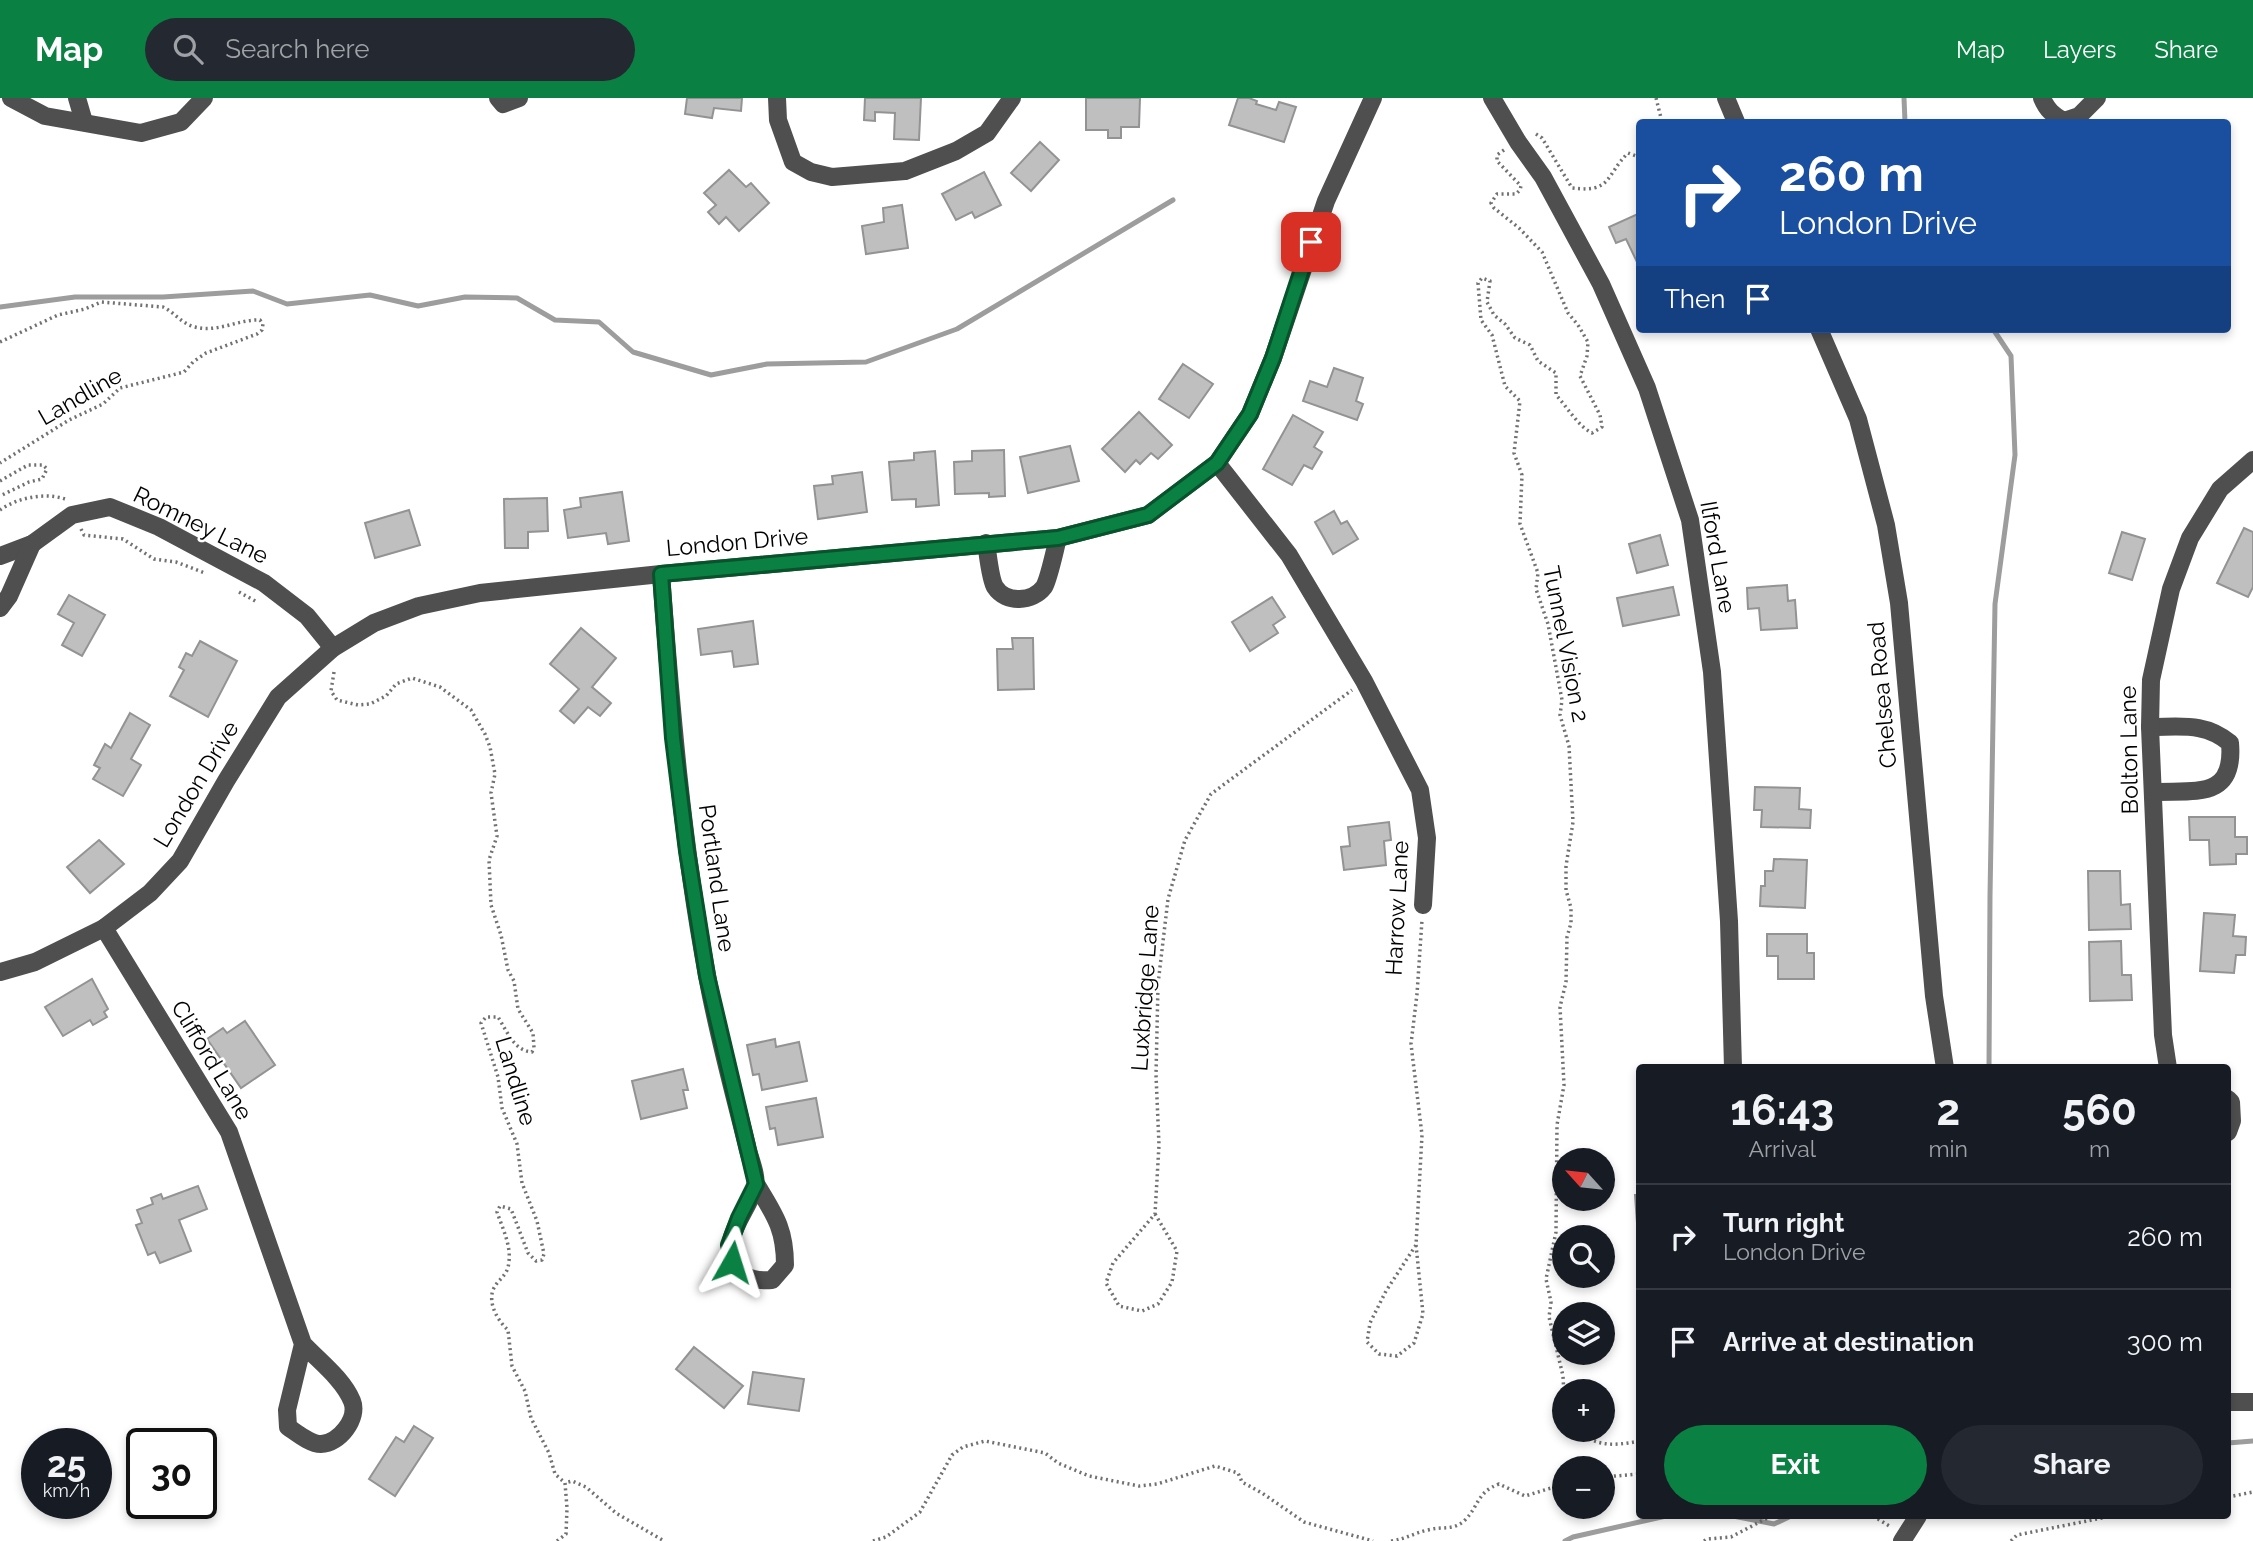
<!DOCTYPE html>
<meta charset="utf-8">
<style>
body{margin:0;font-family:Raleway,sans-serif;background:#242831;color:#f1f3f6;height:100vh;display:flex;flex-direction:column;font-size:26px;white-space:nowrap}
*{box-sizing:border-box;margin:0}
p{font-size:23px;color:#9ea1a6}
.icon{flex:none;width:38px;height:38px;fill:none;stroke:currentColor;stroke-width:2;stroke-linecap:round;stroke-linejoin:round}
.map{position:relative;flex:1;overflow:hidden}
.drawer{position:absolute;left:1636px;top:966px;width:595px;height:455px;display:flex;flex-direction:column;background:#171b24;border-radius:7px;box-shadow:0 4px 10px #0003}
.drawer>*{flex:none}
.top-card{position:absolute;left:1636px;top:21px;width:595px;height:214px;border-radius:7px;box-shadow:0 4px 10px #0003;background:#1a4fa0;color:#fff;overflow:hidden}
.needle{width:46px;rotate:297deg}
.buttons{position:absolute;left:1552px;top:1050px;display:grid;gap:14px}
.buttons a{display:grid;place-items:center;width:63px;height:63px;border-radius:50%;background:#171b24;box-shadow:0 4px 10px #0003;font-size:35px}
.speed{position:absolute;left:21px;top:1330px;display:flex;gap:14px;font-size:35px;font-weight:700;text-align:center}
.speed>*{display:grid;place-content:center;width:91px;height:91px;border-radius:50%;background:#171b24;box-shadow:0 4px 10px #0003;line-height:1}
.speed small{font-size:18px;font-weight:400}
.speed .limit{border:4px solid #111;border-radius:10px;background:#fff;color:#111}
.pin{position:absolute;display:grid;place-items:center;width:60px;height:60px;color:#fff;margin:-30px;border-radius:14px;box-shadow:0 4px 10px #0006}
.me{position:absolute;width:77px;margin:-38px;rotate:6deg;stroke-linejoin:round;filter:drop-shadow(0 0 5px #0008)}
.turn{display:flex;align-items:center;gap:24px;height:147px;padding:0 28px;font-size:32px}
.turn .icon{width:91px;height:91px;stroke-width:2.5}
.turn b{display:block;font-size:49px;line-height:60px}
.then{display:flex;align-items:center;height:66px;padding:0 28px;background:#0003;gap:14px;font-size:26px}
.eta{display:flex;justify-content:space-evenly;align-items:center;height:119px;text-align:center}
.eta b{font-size:42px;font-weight:700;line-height:49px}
.action{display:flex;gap:14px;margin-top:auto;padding:14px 28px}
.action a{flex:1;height:80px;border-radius:42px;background:#0b8043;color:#fff;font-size:28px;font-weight:700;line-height:80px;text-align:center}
.action a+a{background:#242831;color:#f1f3f6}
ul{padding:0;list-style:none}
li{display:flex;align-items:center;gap:21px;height:105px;padding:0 28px;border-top:2px solid #363941}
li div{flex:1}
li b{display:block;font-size:26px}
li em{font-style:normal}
header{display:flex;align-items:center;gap:42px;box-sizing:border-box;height:98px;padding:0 35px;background:#0b8043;color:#fff}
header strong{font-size:33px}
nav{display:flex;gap:38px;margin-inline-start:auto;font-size:24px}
.search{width:490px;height:63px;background:#242831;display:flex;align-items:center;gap:18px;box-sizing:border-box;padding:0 24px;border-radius:38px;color:#9ea1a6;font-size:26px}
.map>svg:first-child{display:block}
</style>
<header>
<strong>Map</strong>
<div class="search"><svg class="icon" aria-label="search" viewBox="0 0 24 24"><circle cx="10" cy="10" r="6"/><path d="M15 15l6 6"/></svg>Search here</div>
<nav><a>Map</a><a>Layers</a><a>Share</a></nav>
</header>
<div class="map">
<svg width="2253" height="1443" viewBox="0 0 2253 1443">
<rect width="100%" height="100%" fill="#fff"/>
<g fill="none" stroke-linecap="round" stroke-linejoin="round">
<!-- stream -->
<g stroke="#9d9d9d" stroke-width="5">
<path d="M1904,0L1905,24"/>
<path d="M0,209L75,199H163L253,193L287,206L370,197L418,208L465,199L517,200L555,222L599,224L633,254L711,277L767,266L866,264L957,231L1173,102"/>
<path d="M1989,970L1990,798L1995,506L2015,357L2011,258L1993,231"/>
<path d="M2228,1345L2253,1343"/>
<path d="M1733,1418L1774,1426L1791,1418"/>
<path d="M1565,1443L1573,1439L1666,1418"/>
</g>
</g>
<!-- building -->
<g fill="#bfbfbf" stroke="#939393" stroke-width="2">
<path d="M687,0H742L741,13L714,10L712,20L685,16Z"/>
<path d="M865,0H921L919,42L894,41L895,15L875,14V23L864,22Z"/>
<path d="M1086,0H1140L1139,29H1121V40H1108V32H1086Z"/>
<path d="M1238,0H1249L1257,3L1256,6L1276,12L1279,4L1296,9L1284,44L1229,27Z"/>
<path d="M1040,44L1059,62L1031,93L1011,75Z"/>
<path d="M729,72L746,89L751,85L769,105L739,133L726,119L719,126L708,114L716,107L704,95Z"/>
<path d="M984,74L1001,107L975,120L972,114L956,122L942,96Z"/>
<path d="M902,107L908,150L866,156L862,128L884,124L883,110Z"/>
<path d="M1640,115V163L1637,164L1626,141L1616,145L1609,129Z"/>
<path d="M1183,266L1213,286L1189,320L1159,301Z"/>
<path d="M1334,270L1363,280L1356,303L1363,306L1357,322L1303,303L1310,283L1327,289Z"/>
<path d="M1139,314L1172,347L1158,361L1151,355L1140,366L1136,362L1125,374L1102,351Z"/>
<path d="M1293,317L1323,334L1314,349L1322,354L1312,371L1304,367L1292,387L1263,371Z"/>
<path d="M1070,348L1079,383L1028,395L1020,359Z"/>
<path d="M1004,352L1005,398L989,399V395L955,396L954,364L972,363V353Z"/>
<path d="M935,353L939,407L916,409V401L892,402L889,364L914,362V355Z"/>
<path d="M862,374L867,414L818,421L814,388L833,386L832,378Z"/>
<path d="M622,394L629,443L608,446L606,435L568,440L564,412L581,409L580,400Z"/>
<path d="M547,400L548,433L528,434V450H505L504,401Z"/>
<path d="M409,412L420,447L375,460L365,425Z"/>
<path d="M1334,413L1341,426L1347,423L1358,441L1333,456L1315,424Z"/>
<path d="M2244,430L2253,434V489L2248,499L2217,485Z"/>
<path d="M2122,434L2145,441L2132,482L2109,475Z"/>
<path d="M1660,437L1668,467L1637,475L1629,446Z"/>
<path d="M1787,487L1788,503L1795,502L1797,530L1761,532L1759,510L1748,511L1747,490Z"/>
<path d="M1673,489L1679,517L1623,528L1617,500Z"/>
<path d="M69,497L105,517L82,558L62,547L74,525L58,516Z"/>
<path d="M1272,499L1285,519L1273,527L1278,535L1250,553L1232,524Z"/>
<path d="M753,523L758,566L734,569L732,553L701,557L698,531Z"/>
<path d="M581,530L616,560L592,589L611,605L600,618L588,609L574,625L560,613L579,591L550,566Z"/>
<path d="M1012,540H1033L1034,591L998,592L997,551H1013Z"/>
<path d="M200,543L237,563L208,619L170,598L184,572L179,569L186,555L192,558Z"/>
<path d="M130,615L150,627L131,661L141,667L123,698L93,681L100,670L94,667L105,646L111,650Z"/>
<path d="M1755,689L1800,690L1799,711L1811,712L1810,730L1761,729L1762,712H1754Z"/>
<path d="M2189,719H2235V739H2247V756H2236V766L2210,767L2209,742H2190Z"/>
<path d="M1389,724L1391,742L1384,743L1386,767L1344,772L1341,749L1350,748L1348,729Z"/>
<path d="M99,742L124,766L90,795L67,769Z"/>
<path d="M1774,761L1807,762L1805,810L1760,808L1761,788H1765V773H1773Z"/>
<path d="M2088,773H2120L2121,807L2130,806L2131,831L2089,832Z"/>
<path d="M2204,815L2235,817L2233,838L2246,839L2245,857H2236L2234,875L2200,873Z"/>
<path d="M1767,836H1807V855H1814V881H1778V858H1767Z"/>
<path d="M2121,843L2122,877H2131L2132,902L2090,903L2089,844Z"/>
<path d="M92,881L108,911L104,914L107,919L93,927L90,922L63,938L45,909Z"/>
<path d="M245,923L275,967L241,990L207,941L223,930L227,935Z"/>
<path d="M775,941L776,949L799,944L807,983L762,992L759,976L753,977L747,947Z"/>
<path d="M683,971L688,992H683L687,1010L641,1021L632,983Z"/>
<path d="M816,1000L823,1039L778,1047L775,1030L770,1031L766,1009Z"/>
<path d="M198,1088L207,1111L179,1122L191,1153L160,1165L155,1154L148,1157L136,1127L142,1125L137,1112L153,1106L151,1100L161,1096L163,1101Z"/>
<path d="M1635,1097H1640L1639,1153Z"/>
<path d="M694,1249L743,1288L724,1310L676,1271Z"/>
<path d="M753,1274L804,1281L799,1313L748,1306Z"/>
<path d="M414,1328L433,1340L395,1398L369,1381L396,1339L404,1344Z"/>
</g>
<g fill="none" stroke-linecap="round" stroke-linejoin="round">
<!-- path -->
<g stroke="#717171" stroke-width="3.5" stroke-dasharray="2 3.5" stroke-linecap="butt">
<path d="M1656,0L1662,24"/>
<path d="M1536,36L1542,40L1572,90C1612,95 1605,78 1628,55L1636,58L1640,57"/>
<path d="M1504,52L1497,57V63L1521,88L1520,92L1516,96H1497L1491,105L1494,110L1519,130L1542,154L1568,215L1578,227L1588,244L1587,258L1580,278L1600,317L1602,329L1592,335C1577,327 1568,310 1556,297V275L1538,263L1530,247L1515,240L1505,226L1494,217L1487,204L1490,183L1482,180L1478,185L1481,222L1492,237L1505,288L1520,303L1514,355L1522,377L1520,426L1538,475L1536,491L1548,526L1562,602L1560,617L1569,648L1573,724L1566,768V792L1571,810V825L1567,839L1566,884L1560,909L1564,987L1557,1027L1556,1134L1546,1181L1551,1204L1549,1219L1563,1278L1564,1297"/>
<path d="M0,244L58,217L85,211L101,204L163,209C174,214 182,226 195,229C217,235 239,221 260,222L263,226L262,232L257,236L206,255L193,264L184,274L120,290L103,306L69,322L0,365"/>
<path d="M0,383L28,367H43L47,371L42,381L29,384L0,398"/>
<path d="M0,412C17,400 44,394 65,401"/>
<path d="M81,431L84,437L123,441L154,461L176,464L205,475"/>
<path d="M239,494L257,504"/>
<path d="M334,574L331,593L337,602L358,607L370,606L386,598L396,586L412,580L440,589L471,612L485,636L490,649L495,676L491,695L497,738L489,762L491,807L501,837L508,872L514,883L518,911L533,935L534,950L532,954C514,953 507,933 498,919H486L481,925L498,979L502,1010L517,1046L522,1085L537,1123L544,1156L542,1162L536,1163L528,1155L511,1111L500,1108L497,1114C502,1129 511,1147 509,1163C508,1179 498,1180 493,1192C488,1206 498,1223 508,1232L512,1268L525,1293L531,1320L549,1355L555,1376L565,1385"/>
<path d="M1155,1116L1177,1153L1172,1184L1158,1206L1142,1213L1119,1208L1106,1185L1113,1165L1155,1116L1159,1047L1156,977L1158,886L1168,801L1185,742L1211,696L1352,592"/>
<path d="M1416,1147L1423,1216L1414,1245L1397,1258L1379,1256L1367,1244L1370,1225L1386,1193L1416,1147L1422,1037L1411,946L1417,896L1422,822"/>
<path d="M1575,1332C1597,1349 1613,1348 1640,1343"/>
<path d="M1603,1379L1640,1376"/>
<path d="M2228,1399L2253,1394"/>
<path d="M1823,1418H1831"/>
<path d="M1873,1418L1891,1429"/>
<path d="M557,1443L566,1436L567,1410L565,1385L572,1383L586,1389L616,1415L664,1443"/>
<path d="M873,1443L886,1439L920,1414L952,1357L963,1349L985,1343L1045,1355L1058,1365L1089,1378L1139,1388L1157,1386L1215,1368L1238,1375L1242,1384L1262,1395L1304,1424L1373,1443"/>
<path d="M1391,1443C1406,1441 1414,1435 1428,1432C1442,1428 1454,1433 1465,1422C1479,1408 1477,1394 1499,1386L1525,1398L1564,1386"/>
<path d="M1704,1443L1707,1441L1731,1439L1771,1418"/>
<path d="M2011,1443L2017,1437L2112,1418"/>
</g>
<!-- minor -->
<g stroke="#4f4f4f" stroke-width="18">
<path d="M11,0L45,18L141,35L181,24L204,0"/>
<path d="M77,0L84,24"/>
<path d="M498,0L503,6L519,0"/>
<path d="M777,0L778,22L793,64L811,74L832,79L905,73L956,53L987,35L1012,0"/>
<path d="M1492,0L1518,44L1543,79L1601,186L1647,290L1690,422L1712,574L1729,823L1733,970"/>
<path d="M1726,0L1736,24"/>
<path d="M2042,0C2047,12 2053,17 2064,23L2079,18L2097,0"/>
<path d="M1819,231L1858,321L1886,427L1899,505L1934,898L1945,970"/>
<path d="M1217,365L1289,457L1364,583L1420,692L1427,740L1423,807"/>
<path d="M986,445C988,456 990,481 995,489C1006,506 1033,504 1044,489C1049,481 1055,451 1058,440"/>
<path d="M0,458L32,446L72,417L110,409L159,429L264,485L307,518L333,550"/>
<path d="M661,476C671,610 682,744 707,877C717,934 733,991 747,1048C749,1059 758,1078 755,1089C747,1116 716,1144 738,1171C747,1182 759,1183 772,1182L785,1167C785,1130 774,1116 756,1086"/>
<path d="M0,510L9,498L32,446"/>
<path d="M2150,629C2181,629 2205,624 2230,645C2235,702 2195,692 2154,694"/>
<path d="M104,830L229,1034L303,1246L287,1312L288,1329C297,1335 310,1346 321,1346C339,1346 359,1320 352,1303C343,1281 319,1263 303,1246"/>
<path d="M0,874L35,864L104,830L150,795L180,763L226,683L278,599L333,550L374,525L419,508L480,495L661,476L1058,440L1148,417L1217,365L1250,316L1273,260L1326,103L1373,0"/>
<path d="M2168,970L2163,937L2150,629L2151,582L2171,491L2190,440L2220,391L2253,362"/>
<path d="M2228,1001L2231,1004L2232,1023L2228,1034"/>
<path d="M2228,1304H2253"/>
<path d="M1902,1443L1918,1418"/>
</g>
</g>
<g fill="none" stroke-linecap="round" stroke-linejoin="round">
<!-- route casing -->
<g stroke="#07532c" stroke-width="18">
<path id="route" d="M732,1164L729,1147L739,1120L756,1086L707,878L687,753L673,640L661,476L1058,440L1148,417L1217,365L1250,316L1273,260L1311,144"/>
</g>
<!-- route -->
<use href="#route" stroke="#0b8043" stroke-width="12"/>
</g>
<g text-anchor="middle" stroke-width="5" stroke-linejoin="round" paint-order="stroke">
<!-- street labels -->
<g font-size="23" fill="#000" stroke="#fff">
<text transform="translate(80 298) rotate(-30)" y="8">Landline</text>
<text transform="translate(201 427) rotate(26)" y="8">Romney Lane</text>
<text transform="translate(737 444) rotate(-5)" y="8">London Drive</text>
<text transform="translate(1718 459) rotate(80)" y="8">Ilford Lane</text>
<text transform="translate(1566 546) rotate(79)" y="8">Tunnel Vision 2</text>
<text transform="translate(1882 597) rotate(-95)" y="8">Chelsea Road</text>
<text transform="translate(2129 652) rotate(-91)" y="8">Bolton Lane</text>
<text transform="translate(196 686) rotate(-59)" y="8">London Drive</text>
<text transform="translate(717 780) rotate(82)" y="8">Portland Lane</text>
<text transform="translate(1397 810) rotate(-87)" y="8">Harrow Lane</text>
<text transform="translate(1145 890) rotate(-86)" y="8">Luxbridge Lane</text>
<text transform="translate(212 962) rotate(59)" y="8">Clifford Lane</text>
<text transform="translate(516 983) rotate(73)" y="8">Landline</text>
</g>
</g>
</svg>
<div class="buttons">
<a><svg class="needle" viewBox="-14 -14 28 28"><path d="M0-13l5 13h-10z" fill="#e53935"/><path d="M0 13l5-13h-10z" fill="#9ea1a6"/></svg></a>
<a><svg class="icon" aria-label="search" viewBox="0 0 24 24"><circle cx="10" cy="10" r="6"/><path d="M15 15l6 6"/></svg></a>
<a><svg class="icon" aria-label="layers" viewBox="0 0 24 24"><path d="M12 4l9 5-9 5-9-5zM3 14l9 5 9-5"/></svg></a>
<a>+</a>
<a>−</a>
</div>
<div class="speed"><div>25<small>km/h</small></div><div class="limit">30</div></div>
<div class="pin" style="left:1311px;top:144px;background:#d93025"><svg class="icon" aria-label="arrive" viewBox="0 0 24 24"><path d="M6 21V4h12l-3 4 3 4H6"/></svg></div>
<svg class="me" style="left:732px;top:1164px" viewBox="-20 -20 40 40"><path d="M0-17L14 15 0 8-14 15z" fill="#0b8043" stroke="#fff" stroke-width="4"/></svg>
<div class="top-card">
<div class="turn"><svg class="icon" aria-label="right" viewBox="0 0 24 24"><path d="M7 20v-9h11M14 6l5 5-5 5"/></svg><div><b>260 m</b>London Drive</div></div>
<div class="then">Then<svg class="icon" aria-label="arrive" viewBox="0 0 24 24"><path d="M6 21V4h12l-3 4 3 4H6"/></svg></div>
</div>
<section class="drawer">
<div class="eta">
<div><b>16:43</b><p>Arrival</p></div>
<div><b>2</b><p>min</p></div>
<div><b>560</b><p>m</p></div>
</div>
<ul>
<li><svg class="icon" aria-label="right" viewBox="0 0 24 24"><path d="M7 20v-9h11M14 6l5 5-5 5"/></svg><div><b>Turn right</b><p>London Drive</p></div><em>260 m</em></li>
<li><svg class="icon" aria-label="arrive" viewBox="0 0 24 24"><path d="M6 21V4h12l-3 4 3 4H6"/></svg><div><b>Arrive at destination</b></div><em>300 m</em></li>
</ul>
<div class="action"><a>Exit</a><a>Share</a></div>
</section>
</div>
